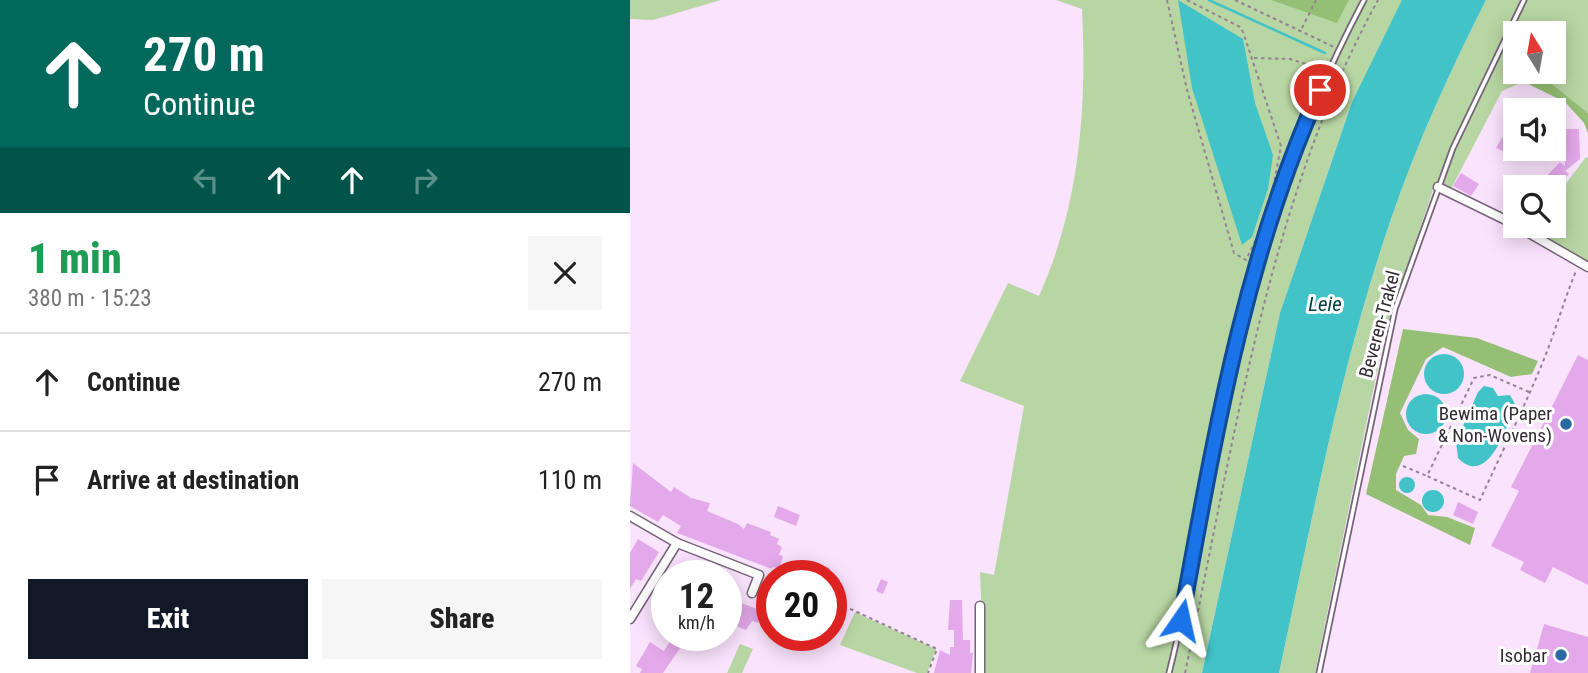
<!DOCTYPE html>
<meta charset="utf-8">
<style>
body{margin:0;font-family:"Roboto Condensed",sans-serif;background:#f6f6f6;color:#222;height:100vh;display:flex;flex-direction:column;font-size:26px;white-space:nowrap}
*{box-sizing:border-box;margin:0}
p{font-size:23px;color:#767676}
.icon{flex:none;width:38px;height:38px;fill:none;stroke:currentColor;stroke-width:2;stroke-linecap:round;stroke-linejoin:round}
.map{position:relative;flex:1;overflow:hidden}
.details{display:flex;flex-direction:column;background:#fff;width:630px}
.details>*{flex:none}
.guide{background:#00695c;color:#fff;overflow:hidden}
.needle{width:46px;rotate:349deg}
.tools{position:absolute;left:873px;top:21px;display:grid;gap:14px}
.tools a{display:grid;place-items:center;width:63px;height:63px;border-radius:0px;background:#fff;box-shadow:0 4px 18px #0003;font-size:35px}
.speed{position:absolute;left:21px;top:560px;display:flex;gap:14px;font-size:35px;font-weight:700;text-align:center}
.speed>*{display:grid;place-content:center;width:91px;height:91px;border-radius:50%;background:#fff;box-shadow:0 4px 18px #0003;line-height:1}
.speed small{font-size:18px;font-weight:400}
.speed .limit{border:10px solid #d22;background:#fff;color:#111}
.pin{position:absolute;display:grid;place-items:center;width:60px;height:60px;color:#fff;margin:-30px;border:4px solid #fff;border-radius:50%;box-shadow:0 2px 7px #0007}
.me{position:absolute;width:77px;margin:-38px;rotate:11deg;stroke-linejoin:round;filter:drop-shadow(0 0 5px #0008)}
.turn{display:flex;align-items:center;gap:24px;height:147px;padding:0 28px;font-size:32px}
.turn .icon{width:91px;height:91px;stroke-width:2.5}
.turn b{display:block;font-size:49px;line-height:60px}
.lanes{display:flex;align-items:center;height:66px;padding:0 28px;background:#0003;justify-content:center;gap:35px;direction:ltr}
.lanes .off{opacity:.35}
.round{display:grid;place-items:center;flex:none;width:74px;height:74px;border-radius:0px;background:#f6f6f6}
.overview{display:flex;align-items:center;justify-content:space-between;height:119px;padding:0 28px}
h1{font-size:42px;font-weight:800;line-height:52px;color:#1e9e55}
.cta{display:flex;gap:14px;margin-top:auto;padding:14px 28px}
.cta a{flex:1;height:80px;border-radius:0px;background:#111827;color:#fff;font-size:28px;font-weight:800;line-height:80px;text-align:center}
.cta a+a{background:#f6f6f6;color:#222}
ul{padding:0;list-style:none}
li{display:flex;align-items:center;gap:21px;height:98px;padding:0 28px;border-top:2px solid #e0e0e0}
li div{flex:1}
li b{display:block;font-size:26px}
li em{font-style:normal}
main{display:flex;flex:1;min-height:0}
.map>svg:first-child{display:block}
</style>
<main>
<section class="details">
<div class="guide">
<div class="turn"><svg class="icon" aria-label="ahead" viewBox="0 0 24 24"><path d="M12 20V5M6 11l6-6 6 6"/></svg><div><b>270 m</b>Continue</div></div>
<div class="lanes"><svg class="icon off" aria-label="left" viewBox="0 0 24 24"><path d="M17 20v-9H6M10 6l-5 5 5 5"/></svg><svg class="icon" aria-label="ahead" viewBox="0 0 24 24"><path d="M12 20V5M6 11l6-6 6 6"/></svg><svg class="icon" aria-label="ahead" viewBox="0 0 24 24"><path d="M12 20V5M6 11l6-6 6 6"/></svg><svg class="icon off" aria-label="right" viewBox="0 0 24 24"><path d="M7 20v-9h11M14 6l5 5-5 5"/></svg></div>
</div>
<div class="overview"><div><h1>1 min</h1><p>380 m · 15:23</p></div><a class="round"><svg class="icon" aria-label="close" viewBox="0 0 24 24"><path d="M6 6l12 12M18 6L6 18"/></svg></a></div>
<ul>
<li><svg class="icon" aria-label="ahead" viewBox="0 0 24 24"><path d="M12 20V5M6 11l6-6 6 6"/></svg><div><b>Continue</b></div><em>270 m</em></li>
<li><svg class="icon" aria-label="arrive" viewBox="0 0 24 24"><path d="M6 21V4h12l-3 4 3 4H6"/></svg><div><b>Arrive at destination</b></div><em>110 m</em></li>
</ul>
<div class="cta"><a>Exit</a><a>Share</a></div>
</section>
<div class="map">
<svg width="958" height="673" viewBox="0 0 958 673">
<rect width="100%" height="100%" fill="#fae3fd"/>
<!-- green -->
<g fill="#b8d6a3" fill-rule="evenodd">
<path d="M0,0H91L23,20L0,19Z"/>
<path d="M426,0H773L722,102L650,313L572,673H354L350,572L364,575L394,406L330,381L378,283L409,296C450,205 457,107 452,9Z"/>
<path d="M856,0H958V113L917,80L905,77L872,91L821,189L804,187L755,333L685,673H649C682,521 710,367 761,219C787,143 820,71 856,0ZM886,33H924V72H886Z"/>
<path d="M956,157L958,158V263L893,226H924V192L934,186Z"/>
<path d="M225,612L306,649L297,673H287L210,645Z"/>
<path d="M110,644L123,649L112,673H97Z"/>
</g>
<!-- forest -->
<g fill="#95bf75">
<path d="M641,0H719L707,23Z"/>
<path d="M905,77L917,80L958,113V133L954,123L935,102L894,82Z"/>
<path d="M773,329L847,338L908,361L902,374L881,377L813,347L796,359L770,413L778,430L789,439L786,454L774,456L766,474V490L791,505L798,515L817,517L845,528L840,545L736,494Z"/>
</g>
<!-- water -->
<g fill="#41c3c7">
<path d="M548,0L613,39L625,103L643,155L638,189L622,237L612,245L562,88Z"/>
<path d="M772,0H856C820,71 787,143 761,219C710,367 682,521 649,673H572L650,313L722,102Z"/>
<circle cx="814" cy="374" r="20"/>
<path d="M854,386L863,388L868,396L880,395L885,404C878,425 858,489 828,458L826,442L848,392Z"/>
<circle cx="796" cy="414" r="20"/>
<circle cx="777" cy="485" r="8"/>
<circle cx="803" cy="501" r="11"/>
</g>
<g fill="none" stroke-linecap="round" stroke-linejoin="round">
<!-- stream -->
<path stroke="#41c3c7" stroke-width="2.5" d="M579,0L695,53"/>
</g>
<!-- building -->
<g fill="#e4a9eb">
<path d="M903,99L912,103L914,99L922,104L920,108L924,110H896Z"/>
<path d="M924,111L936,118L929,129L924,126Z"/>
<path d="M886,114V136L877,153L866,148Z"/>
<path d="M934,129H949L950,159L935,171L939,174L925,189L906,187L930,162L935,166Z"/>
<path d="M831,173L849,184L841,196L823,186Z"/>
<path d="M948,355L958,360V585L923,567L915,583L890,570L894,562L861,546L889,491L881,487Z"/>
<path d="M3,463L41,492L44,487L61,498L80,503L77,511L108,524L114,529L117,523L141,532L140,535L149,539L147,544L152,547L149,555L153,556L149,569L143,567L142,569L47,533L51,526L33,515L28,522L0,506Z"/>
<path d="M828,502L848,512L843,524L823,515Z"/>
<path d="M148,506L170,515L166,526L144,517Z"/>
<path d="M8,539L29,552L11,581L6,579L0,589V553Z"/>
<path d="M184,562L200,568L197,576H179Z"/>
<path d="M251,579L258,582L253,594L246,591Z"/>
<path d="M96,597L132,611L128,623L122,621L116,630L96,622Z"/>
<path d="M320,600H332L333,640H340V653H343L341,673H304L310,650L320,655V647H324V630H318Z"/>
<path d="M914,624L958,637V673H900Z"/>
<path d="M44,635L55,641L33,673H10L12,669L6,666L20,642L34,651Z"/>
</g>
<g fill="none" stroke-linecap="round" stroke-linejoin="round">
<!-- service casing -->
<g stroke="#77637a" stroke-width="7">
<g id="service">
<path d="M539,673C563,579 575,482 596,388C626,253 669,122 734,0"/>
<path d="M689,673L765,309L823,148L894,0"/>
</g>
</g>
<!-- minor casing -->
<g stroke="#77637a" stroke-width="11">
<g id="minor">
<path d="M808,187L886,225"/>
<path d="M887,226L958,267"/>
<path d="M0,516L47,543L129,575L122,593"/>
<path d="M0,619L47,543"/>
<path d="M350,673V606"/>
</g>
</g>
<!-- path -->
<g stroke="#938395" stroke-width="2" stroke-dasharray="3.5 3.5" stroke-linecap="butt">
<path d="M537,0L557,90L604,253L616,260L630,231"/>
<path d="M557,0L610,27L613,32L651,146L641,199"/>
<path d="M605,0L704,47"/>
<path d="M672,28L686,0"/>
<path d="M624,58L660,59L694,70"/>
<path d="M899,392L860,375L844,378L797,476L850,500C874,447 902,393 922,338C930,315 937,293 946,271"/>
<path d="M773,466L797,476"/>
<path d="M201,600L307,649L298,673"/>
<path d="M555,673C603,450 637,202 748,0"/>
</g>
<!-- service -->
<use href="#service" stroke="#fff" stroke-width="3.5"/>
<!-- minor -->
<use href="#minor" stroke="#fff" stroke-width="8"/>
</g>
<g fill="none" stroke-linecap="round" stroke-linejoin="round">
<!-- route casing -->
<g stroke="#114b97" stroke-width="18">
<path id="route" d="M551,620C584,441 614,257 690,90"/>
</g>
<!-- route -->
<use href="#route" stroke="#1a73e8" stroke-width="12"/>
</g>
<!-- markers -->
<g fill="#2c69a0" stroke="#fff" stroke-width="2.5">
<circle cx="936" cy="424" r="7"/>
<circle cx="931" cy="655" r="7"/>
</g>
<g text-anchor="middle" stroke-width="6" stroke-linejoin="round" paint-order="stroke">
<!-- street labels -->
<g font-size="19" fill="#332a34" stroke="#fff">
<text transform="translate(749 324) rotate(-75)" y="7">Beveren-Trakel</text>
</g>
<!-- poi labels -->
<g font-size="19" fill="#332a34" stroke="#fff" text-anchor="end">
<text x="922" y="420">Bewima (Paper<tspan x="922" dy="22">&amp; Non-Wovens)</tspan></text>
<text x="917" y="662">Isobar</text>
</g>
<!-- water labels -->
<g font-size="21" font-style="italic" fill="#003d3f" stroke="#fff">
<text x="695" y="311">Leie</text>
</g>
</g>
</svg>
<div class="tools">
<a><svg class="needle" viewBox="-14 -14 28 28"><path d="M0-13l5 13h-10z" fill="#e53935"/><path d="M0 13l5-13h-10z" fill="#767676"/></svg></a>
<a><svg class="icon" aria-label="sound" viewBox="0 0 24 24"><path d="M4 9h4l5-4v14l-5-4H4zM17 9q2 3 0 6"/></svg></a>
<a><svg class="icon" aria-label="search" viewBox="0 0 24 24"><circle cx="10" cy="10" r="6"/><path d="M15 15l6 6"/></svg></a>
</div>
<div class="speed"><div>12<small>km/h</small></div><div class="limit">20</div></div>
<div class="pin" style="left:690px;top:90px;background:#d93025"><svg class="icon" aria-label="arrive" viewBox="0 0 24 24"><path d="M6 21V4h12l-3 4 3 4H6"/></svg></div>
<svg class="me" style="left:551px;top:620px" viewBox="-20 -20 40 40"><path d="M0-17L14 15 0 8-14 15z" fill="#1a73e8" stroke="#fff" stroke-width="4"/></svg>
</div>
</main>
